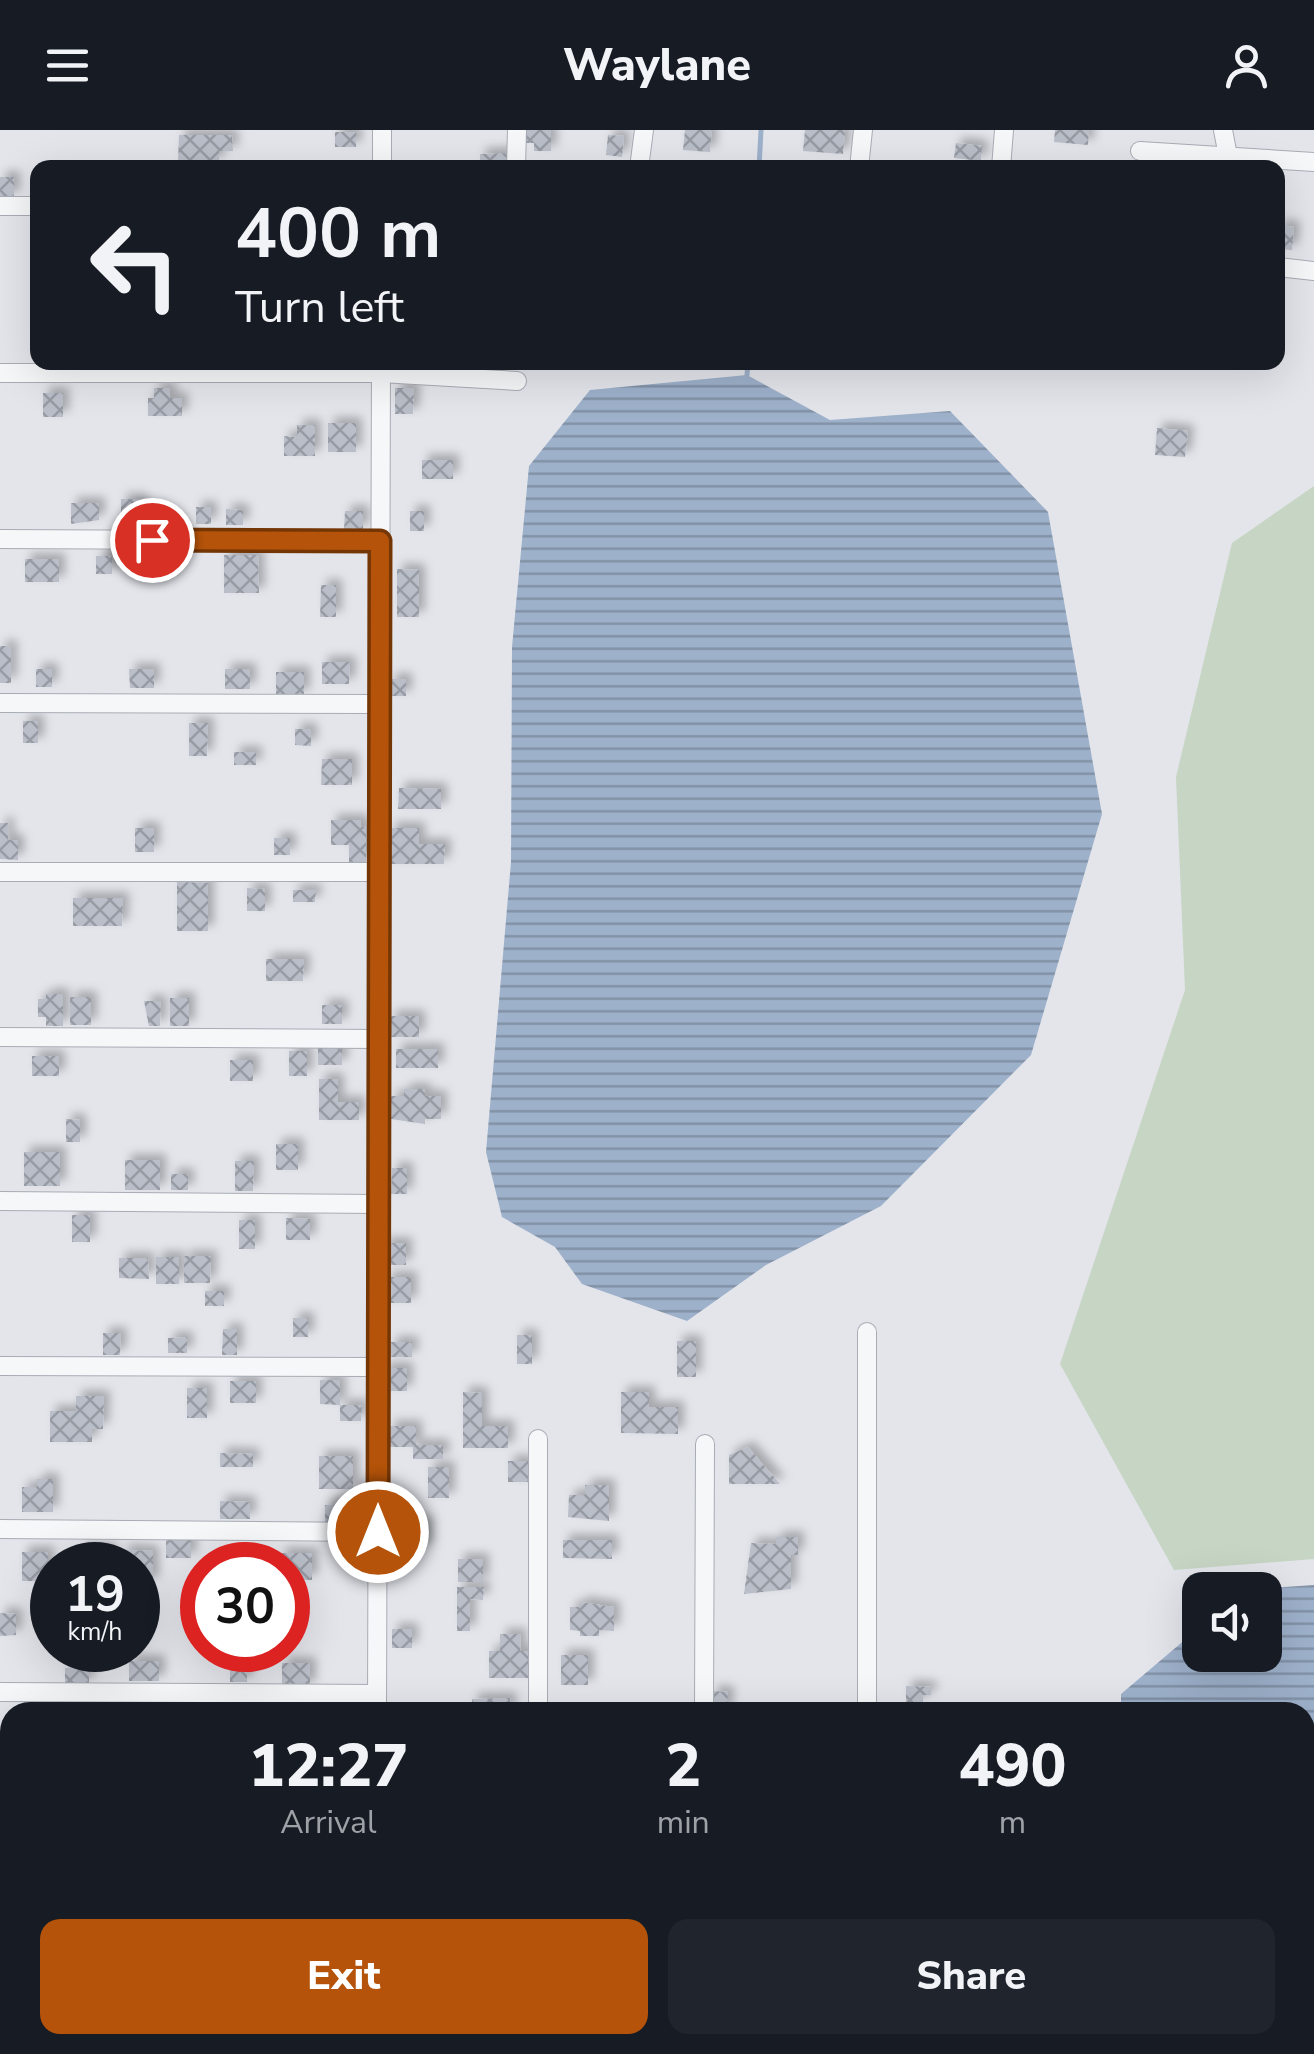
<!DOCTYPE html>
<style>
body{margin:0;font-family:"Nunito Sans",sans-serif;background:#20242c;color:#f1f3f6;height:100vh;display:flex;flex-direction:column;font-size:38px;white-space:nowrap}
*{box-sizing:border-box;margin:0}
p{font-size:32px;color:#9ea1a6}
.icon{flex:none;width:55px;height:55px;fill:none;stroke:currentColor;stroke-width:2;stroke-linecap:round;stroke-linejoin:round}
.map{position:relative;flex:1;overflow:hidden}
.drawer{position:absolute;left:0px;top:1572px;width:1315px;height:352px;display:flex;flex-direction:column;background:#171b24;border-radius:30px 30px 0 0;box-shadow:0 10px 40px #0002}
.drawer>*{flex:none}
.banner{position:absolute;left:30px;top:30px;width:1255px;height:210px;border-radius:20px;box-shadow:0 10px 40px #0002;background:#171b24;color:#f1f3f6;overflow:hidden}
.tools{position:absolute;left:1182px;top:1442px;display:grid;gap:20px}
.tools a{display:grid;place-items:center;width:100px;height:100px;border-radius:20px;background:#171b24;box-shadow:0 10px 40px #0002;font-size:50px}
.speed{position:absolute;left:30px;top:1412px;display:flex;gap:20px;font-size:50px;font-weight:700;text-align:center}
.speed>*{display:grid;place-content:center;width:130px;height:130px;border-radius:50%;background:#171b24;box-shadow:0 10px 40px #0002;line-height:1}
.speed small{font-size:25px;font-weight:400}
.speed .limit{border:15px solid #d22;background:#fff;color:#111}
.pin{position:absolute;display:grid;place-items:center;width:85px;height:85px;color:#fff;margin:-42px;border:5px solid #fff;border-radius:50%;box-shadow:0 2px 10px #0007}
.me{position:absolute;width:110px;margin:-55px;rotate:0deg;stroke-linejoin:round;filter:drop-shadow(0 0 8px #0008)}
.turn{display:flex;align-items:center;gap:35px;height:210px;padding:0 40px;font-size:45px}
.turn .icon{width:130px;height:130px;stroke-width:2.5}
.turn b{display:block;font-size:70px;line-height:85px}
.eta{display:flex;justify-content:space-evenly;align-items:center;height:170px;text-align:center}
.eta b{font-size:60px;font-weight:800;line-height:70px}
.action{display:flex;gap:20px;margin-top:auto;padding:20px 40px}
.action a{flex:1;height:115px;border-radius:20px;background:#b45309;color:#fff;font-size:40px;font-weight:800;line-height:115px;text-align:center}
.action a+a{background:#20242c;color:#f1f3f6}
header{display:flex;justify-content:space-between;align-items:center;height:130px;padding:0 40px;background:#171b24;font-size:45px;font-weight:800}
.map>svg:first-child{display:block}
</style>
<header><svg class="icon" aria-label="menu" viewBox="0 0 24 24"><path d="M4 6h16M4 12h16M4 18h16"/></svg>Waylane<svg class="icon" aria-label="person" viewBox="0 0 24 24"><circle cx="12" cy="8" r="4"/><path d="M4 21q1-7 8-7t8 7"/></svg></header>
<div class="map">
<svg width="1314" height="1924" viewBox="0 0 1314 1924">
<defs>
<pattern id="water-rules" width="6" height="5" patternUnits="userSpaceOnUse" patternTransform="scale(2.5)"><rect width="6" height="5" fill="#9eb1cb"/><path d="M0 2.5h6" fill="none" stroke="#8191a6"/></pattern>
<pattern id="building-cross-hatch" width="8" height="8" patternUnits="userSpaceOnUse" patternTransform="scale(2.5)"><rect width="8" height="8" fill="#babec8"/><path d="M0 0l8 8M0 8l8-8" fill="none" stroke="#979ba4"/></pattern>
<filter id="shadow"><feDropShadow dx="6" dy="-6" stdDeviation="5" flood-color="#0004"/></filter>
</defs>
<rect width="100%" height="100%" fill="#e3e5eb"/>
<!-- grass -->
<path fill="#c7d5c4" d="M1314,356V1429L1174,1440L1060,1234L1185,860L1176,647L1232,413Z"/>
<!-- water -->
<g fill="url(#water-rules)">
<path d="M747,245L830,290L950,281L1048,382L1102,684L1031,925L881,1076L766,1135L687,1191L582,1154L555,1117L502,1087L486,1022L511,732L512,517L529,336L590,260Z"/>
<path d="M1314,1455V1731L1305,1738V1582H1121V1564L1200,1497V1525H1265V1460H1243Z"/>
<path d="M1305,1838H1314V1924H1228L1222,1915H1305Z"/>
</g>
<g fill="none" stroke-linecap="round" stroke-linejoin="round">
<!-- stream -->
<g stroke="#9eb1cb" stroke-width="5">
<path d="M759,38L761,0"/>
<path d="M747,245L748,232"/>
</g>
</g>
<!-- building -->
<g fill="url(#building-cross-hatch)" filter="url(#shadow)">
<path d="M526,0H551V21H534V13H526Z"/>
<path d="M685,0H712L710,22L683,20Z"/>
<path d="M805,0H845L843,24L803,21Z"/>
<path d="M1055,0H1089L1088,15L1054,12Z"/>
<rect x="335" y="2" width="21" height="15"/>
<path d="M179,5H232L233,21H219V32H178Z"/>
<path d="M608,5L624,6L622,27L606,25Z"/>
<path d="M956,13L982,16L981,31L954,28Z"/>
<path d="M508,23L507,38H480V24Z"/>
<rect x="0" y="47" width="14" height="20"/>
<path d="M1278,95L1294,97L1292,120L1278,119Z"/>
<path d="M154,258H170V268H182V286H148V268H154Z"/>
<path d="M395,258H414L413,284H395Z"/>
<rect x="43" y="263" width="20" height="24"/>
<rect x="328" y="293" width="28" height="29"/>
<path d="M297,295H315V326H284V306L297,307Z"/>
<path d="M1157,298L1188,301L1185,327L1155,325Z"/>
<rect x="422" y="330" width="31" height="19"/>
<rect x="121" y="369" width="21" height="26"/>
<path d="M71,373H99V390L71,394Z"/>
<rect x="196" y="377" width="15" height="17"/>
<path d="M226,379L243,380V395H226Z"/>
<path d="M345,381H363V400H344Z"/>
<rect x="410" y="381" width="14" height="20"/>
<path d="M224,425H258L259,463H224Z"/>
<rect x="96" y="426" width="16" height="18"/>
<rect x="25" y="429" width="34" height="23"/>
<path d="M397,439L419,440V487H397Z"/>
<path d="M321,455H336V487H320Z"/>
<rect x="0" y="516" width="11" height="37"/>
<path d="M322,532H350L349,554H322Z"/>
<rect x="36" y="539" width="16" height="18"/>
<path d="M129,539H154V558H130Z"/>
<rect x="225" y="539" width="25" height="20"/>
<rect x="276" y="542" width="28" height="23"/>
<rect x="390" y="549" width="16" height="17"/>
<rect x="23" y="591" width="15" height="22"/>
<path d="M189,593H208L207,626H189Z"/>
<path d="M295,599H311V616L295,615Z"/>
<rect x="234" y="622" width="22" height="13"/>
<path d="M322,629H352V655H321Z"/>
<path d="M399,658L441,659V679H398Z"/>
<path d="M331,690H361V696L366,697V732H349V715H331Z"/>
<path d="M0,693H8V710H18V730L0,729Z"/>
<rect x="135" y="698" width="19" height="24"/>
<path d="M390,698H419V714H445L444,734H390Z"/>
<rect x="274" y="708" width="16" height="17"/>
<path d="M177,752L208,753V801H177Z"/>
<path d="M247,758L265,759V781H247Z"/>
<path d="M293,760H316L315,772H293Z"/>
<path d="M73,768H123L122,796H73Z"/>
<path d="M266,829H304L303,851H266Z"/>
<path d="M46,864H63V896H46V887H38V869H46Z"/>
<rect x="70" y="867" width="21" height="28"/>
<rect x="170" y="868" width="19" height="28"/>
<path d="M144,871H161L160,896H149Z"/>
<rect x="322" y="875" width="20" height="19"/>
<rect x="390" y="886" width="29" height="21"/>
<rect x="318" y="917" width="24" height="18"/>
<rect x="396" y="919" width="42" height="19"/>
<rect x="289" y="921" width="18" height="25"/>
<rect x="32" y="926" width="27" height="20"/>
<rect x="230" y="930" width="23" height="21"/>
<path d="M319,949H338V972H359V990H319Z"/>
<path d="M404,959H425V966H441V989H425V994L391,989V966H404Z"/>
<path d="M66,989L80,990V1012H66Z"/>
<rect x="276" y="1014" width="22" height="26"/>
<rect x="24" y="1022" width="36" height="34"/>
<rect x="125" y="1030" width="35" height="30"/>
<path d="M235,1031H254L253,1061H235Z"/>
<path d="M392,1038H407V1064H391Z"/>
<rect x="171" y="1044" width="17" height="16"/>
<rect x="72" y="1085" width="18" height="27"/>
<path d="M286,1088L310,1089V1110H286Z"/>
<rect x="239" y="1090" width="16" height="29"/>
<rect x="383" y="1113" width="23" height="22"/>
<path d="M184,1126H211L210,1153H184Z"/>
<rect x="156" y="1127" width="23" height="27"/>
<path d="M119,1128H148L149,1149L119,1148Z"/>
<rect x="386" y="1147" width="25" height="26"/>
<rect x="205" y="1161" width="19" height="15"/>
<rect x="293" y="1188" width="15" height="19"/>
<path d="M223,1199H237V1225H222Z"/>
<path d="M103,1203H121L120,1225H103Z"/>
<rect x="517" y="1205" width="15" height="29"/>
<path d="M187,1207V1223H168V1208Z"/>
<rect x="677" y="1211" width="19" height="36"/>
<path d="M391,1212H412V1227H390Z"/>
<rect x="383" y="1238" width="24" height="23"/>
<path d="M320,1250H340V1275L320,1274Z"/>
<rect x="230" y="1251" width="26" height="22"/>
<rect x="187" y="1258" width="20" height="30"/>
<path d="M463,1262L482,1263V1296H508V1318H463Z"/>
<path d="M621,1262H649V1277H678V1304L621,1303Z"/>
<path d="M76,1266H104L103,1299H92V1312H50V1281H76Z"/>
<path d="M340,1275H362L361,1291H340Z"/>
<path d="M389,1296H416V1315H443V1329H413V1317H389Z"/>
<path d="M748,1317L780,1354H729V1325Z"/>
<path d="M220,1323L253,1324V1337H220Z"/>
<rect x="319" y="1326" width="34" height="33"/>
<rect x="508" y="1331" width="21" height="21"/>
<rect x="428" y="1337" width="21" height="31"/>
<path d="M37,1349H53V1382H22V1357H37Z"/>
<path d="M585,1355H609V1391L568,1387L569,1365H585Z"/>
<path d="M220,1371L250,1372V1389H220Z"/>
<rect x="325" y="1375" width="26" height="19"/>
<path d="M394,1391L427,1392V1419H394Z"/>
<path d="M776,1407H798V1425H791V1459L744,1464L751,1413L776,1414Z"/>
<rect x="166" y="1410" width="25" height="18"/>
<path d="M563,1410H612V1429L563,1428Z"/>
<path d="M81,1418L111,1419V1435H81Z"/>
<path d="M123,1420L153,1421V1453H138V1435H123Z"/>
<rect x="22" y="1422" width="26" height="29"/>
<path d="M280,1423H312V1450H288V1435H280Z"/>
<rect x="458" y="1429" width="25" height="23"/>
<path d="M457,1457H484L483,1470L470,1469V1501H457Z"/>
<path d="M185,1463H202V1478L184,1477Z"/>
<path d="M580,1472L614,1477V1501L599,1500V1506H580V1501L570,1500V1477H580Z"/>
<path d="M0,1483L16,1484V1505L0,1506Z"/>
<rect x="392" y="1499" width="20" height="19"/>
<path d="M500,1504H521L520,1521H530V1548H489V1521H500Z"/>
<path d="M230,1520L247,1521V1552H230Z"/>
<rect x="561" y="1525" width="27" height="30"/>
<rect x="129" y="1531" width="30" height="20"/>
<rect x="282" y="1533" width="28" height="24"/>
<rect x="65" y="1538" width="24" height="15"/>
<path d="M906,1556L931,1557V1565H923V1572H906Z"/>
<path d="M712,1561L728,1562L727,1582H712Z"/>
<path d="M510,1568L511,1582H472V1569Z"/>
<path d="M640,1915H671V1924H641Z"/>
</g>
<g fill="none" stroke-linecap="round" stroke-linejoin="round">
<!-- minor casing -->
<g stroke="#a8acb5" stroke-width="20">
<g id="minor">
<path d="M1223,0L1228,26"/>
<path d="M1140,21L1314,32"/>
<path d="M382,38V0"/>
<path d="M516,38L517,0"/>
<path d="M639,38L644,0"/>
<path d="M859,38L863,0"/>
<path d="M1001,38L1004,0"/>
<path d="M0,76H38"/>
<path d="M1278,137L1314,141"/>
<path d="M0,243H381L517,251"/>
<path d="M0,409L380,411"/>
<path d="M0,573L380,574"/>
<path d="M0,742H379"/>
<path d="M0,907L379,909"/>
<path d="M0,1071L378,1074"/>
<path d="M867,1202V1582"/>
<path d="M0,1236L378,1237"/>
<path d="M538,1309V1582"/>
<path d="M0,1399L377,1402"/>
<path d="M0,1562L377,1564"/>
<path d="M377,1582L381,232"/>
<path d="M704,1582L705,1314"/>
<path d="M0,1733H10"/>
<path d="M0,1888H10"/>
<path d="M541,1915L542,1924"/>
<path d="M95,1924V1915"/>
<path d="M376,1924V1915"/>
</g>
</g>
<!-- minor -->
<use href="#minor" stroke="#f6f7f9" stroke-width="18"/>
</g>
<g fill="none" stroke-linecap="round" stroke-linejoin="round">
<!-- route casing -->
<g stroke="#753606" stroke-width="25">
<path id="route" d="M152,410L380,411L378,1402"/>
</g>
<!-- route -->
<use href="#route" stroke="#b45309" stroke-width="18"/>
</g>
</svg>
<div class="tools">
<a><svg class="icon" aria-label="sound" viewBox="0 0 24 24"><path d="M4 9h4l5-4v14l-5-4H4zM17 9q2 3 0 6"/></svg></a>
</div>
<div class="speed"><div>19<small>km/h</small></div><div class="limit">30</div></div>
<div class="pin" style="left:152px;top:410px;background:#d93025"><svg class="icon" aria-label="arrive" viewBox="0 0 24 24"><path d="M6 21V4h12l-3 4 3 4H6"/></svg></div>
<svg class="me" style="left:378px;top:1402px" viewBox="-20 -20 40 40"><circle r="17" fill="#b45309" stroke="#fff" stroke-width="3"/><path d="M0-11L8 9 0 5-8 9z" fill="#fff"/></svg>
<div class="banner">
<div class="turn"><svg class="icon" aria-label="left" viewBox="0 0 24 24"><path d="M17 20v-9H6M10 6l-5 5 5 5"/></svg><div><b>400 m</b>Turn left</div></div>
</div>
<section class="drawer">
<div class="eta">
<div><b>12:27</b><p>Arrival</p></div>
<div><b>2</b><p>min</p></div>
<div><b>490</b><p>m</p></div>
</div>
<div class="action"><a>Exit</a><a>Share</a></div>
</section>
</div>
